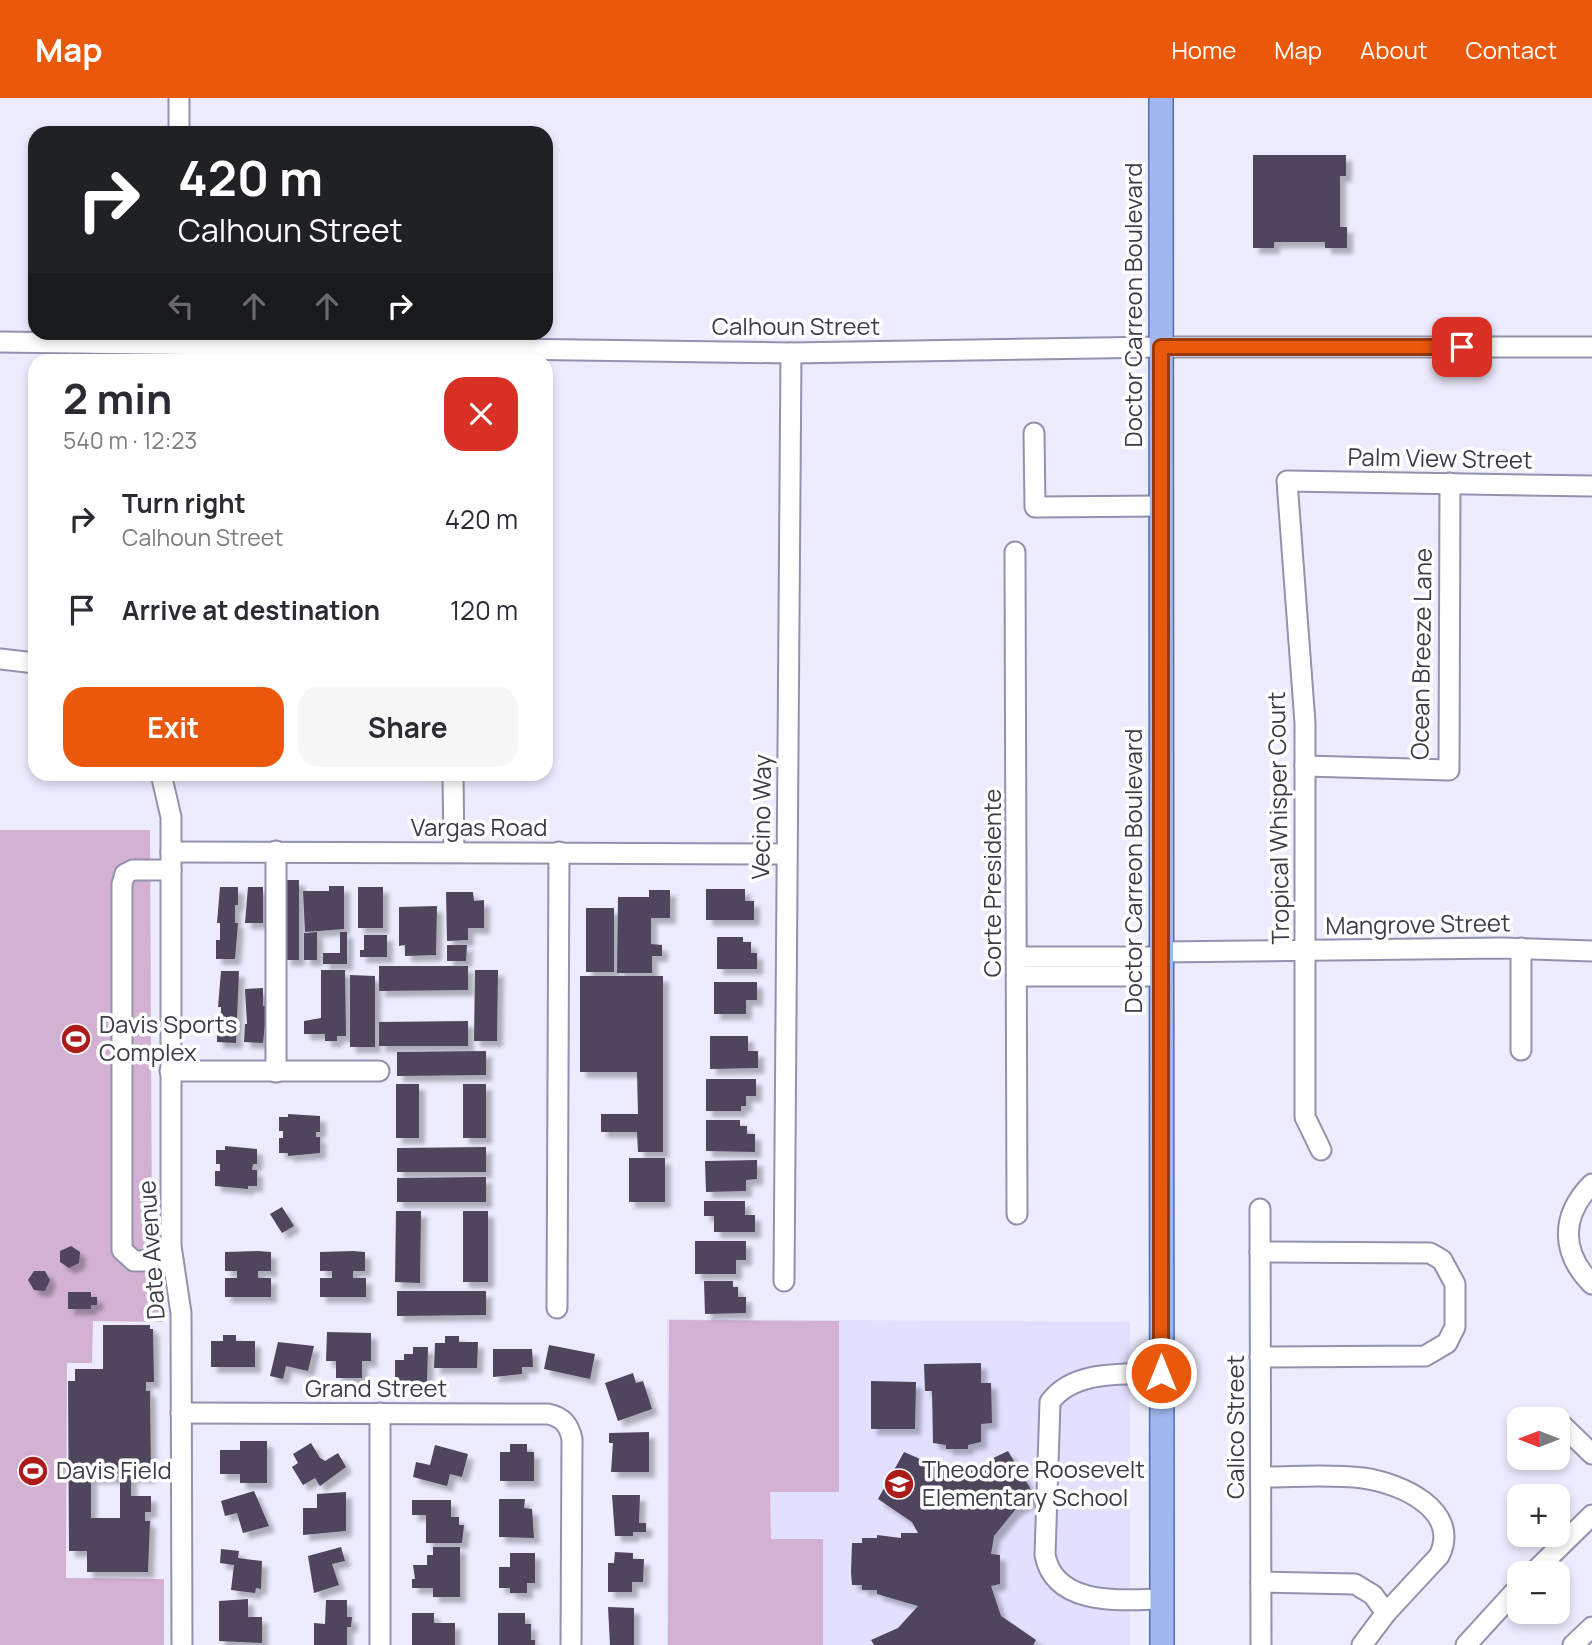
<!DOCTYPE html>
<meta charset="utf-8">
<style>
body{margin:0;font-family:Manrope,sans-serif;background:#f7f7f7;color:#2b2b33;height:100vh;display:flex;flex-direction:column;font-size:26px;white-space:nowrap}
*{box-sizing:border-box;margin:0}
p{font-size:23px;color:#7c7c81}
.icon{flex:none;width:38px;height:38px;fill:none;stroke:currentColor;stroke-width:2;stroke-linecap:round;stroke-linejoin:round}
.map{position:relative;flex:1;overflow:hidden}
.details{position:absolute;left:28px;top:256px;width:525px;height:427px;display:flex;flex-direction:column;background:#fff;border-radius:21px;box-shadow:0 4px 10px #0003}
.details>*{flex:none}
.hud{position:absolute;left:28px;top:28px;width:525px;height:214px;border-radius:21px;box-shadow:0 4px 10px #0003;background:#202124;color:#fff;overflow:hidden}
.needle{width:46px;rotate:270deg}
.controls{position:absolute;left:1507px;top:1309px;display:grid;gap:14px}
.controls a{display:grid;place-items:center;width:63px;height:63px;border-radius:14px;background:#fff;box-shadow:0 4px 10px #0003;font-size:35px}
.pin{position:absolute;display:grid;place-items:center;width:60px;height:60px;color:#fff;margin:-30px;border-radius:14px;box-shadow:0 4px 10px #0006}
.me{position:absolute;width:77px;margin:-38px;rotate:0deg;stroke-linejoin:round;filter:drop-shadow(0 0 5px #0008)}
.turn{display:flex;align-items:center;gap:24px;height:147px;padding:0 35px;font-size:32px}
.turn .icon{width:91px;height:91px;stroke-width:2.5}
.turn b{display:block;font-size:49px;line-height:60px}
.lanes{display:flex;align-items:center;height:66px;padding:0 35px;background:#0003;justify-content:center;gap:35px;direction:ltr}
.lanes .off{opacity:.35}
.round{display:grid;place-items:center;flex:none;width:74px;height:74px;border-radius:21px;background:#f7f7f7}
.head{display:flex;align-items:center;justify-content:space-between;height:119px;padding:0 35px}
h1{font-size:42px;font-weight:700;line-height:52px}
.action{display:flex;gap:14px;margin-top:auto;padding:14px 35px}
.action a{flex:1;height:80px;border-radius:21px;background:#ea580c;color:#fff;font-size:28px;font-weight:700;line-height:80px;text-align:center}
.action a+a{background:#f7f7f7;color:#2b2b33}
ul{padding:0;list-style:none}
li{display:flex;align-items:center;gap:21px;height:91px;padding:0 35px}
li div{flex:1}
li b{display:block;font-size:26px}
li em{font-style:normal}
header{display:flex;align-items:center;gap:42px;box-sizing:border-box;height:98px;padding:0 35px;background:#ea580c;color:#fff}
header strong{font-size:33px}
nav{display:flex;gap:38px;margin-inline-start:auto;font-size:24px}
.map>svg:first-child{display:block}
</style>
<header>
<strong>Map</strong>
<nav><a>Home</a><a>Map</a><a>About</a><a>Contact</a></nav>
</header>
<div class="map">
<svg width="1592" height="1547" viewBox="0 0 1592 1547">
<defs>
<filter id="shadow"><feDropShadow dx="6" dy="6" stdDeviation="2" flood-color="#0004"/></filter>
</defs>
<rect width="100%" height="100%" fill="#ececfe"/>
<!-- built -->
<path fill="#e1e1ff" d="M667,1221L1130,1224V1547H667Z"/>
<!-- green -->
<g fill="#d2b1d2">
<path d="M0,732H150L152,1149L163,1224L93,1223L92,1265H67L66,1480L164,1481V1547H0Z"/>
<path d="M669,1222L839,1223V1394H770L771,1441H823V1547H668Z"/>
</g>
<!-- building -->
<g fill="#4f445c" fill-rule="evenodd" filter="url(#shadow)">
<path d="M1253,57H1346V78H1340V129H1347V150H1325V144H1274V150H1253Z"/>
<rect x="285" y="782" width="14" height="80"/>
<path d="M329,788H344V831L305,834L303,793H329Z"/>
<path d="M220,789H238V807H235V825H238L235,861H216V842H220V825H217Z"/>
<path d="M248,789H263V825H245Z"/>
<rect x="358" y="789" width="25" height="41"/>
<path d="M706,791H745V803H754V822H706Z"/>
<path d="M649,792H670V820H651V846L662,847V858H652V875H617L618,799H649Z"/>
<path d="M446,794H473L474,803L484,802V830H468V842L447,843Z"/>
<path d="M437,808L436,857L405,858V847L399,848V809Z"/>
<rect x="586" y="810" width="28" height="64"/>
<path d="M317,834V862H304V835Z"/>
<path d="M340,834H347V866H323V855H340Z"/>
<path d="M364,837H387V859H360V852H364Z"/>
<path d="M717,839H743V844H751V855H757V871H717Z"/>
<path d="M447,847H467L466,863H447Z"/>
<path d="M379,868H468V892L379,893Z"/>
<path d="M321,872H345L346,938H337V943H325V936H304V923L321,920Z"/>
<path d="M475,872H498L497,943H474Z"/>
<path d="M221,873H239L236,945L217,944V926H221V909H218Z"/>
<path d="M350,877L375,878V949H350Z"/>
<path d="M580,878H663V1054H638L637,1034H601V1016H638L637,974H580Z"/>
<path d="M714,884H757V902H746V916H714Z"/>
<path d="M263,890V908H267L263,945L244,944L245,926H247L245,891Z"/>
<path d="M468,923V948H379V924Z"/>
<path d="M710,938H748V953H758V970L710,971Z"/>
<path d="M486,953V977L397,978V954Z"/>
<path d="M706,981H756V998H746V1008H741V1013H706Z"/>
<rect x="396" y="986" width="23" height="54"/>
<rect x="463" y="986" width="23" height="54"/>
<path d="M288,1016L320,1018V1034H316V1039H320V1055L288,1058V1055H279V1040H283V1033H279V1019H288Z"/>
<path d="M706,1022H740V1028H747V1036H755V1054L706,1053Z"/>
<path d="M225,1048L257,1051V1066H253L252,1072H257V1088H248V1091L215,1088V1073H220V1066H216V1052H225Z"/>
<path d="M486,1049V1074H397V1050Z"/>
<rect x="629" y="1060" width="36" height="44"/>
<path d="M757,1062V1081L746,1082V1093L706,1094L705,1063Z"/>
<path d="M486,1079V1104H397V1080Z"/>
<path d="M704,1103H745V1117H755V1134H714V1118H704Z"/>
<path d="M282,1109L294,1128L282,1135L270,1116Z"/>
<path d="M396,1113H421L420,1185L395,1184Z"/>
<rect x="463" y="1113" width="25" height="71"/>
<path d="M695,1143H746V1162H736V1176H695Z"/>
<path d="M71,1148L80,1154L79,1165L69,1170L60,1164V1153Z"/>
<path d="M258,1153L271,1154V1173H258V1180H271V1199H225V1180H237V1173H225V1154Z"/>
<path d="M353,1153L365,1154V1173H353V1180H366V1199H320V1180H332V1173H320V1154Z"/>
<path d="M34,1173H45L50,1182L45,1193L34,1192L28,1182Z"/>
<path d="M704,1183H733V1189H738V1199H746V1215L705,1216Z"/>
<path d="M397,1193H486V1217L397,1218Z"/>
<path d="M68,1194H91V1199H97V1207H91V1211H68Z"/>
<path d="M103,1227H150V1231H153L154,1284H146V1293H150L151,1379H131V1398H151V1414H145V1423H150L148,1474H87V1453H69L68,1283H75V1271H103ZM91,1380H120V1420H91Z"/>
<path d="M327,1234L371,1235V1263H362V1280H336V1263H326Z"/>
<path d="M223,1237H236V1243H255V1269H211V1243H223Z"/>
<path d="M445,1238H459V1244H478L477,1270H434L435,1245H445Z"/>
<path d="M278,1244L314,1248L308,1273L286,1268L283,1281L270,1278Z"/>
<path d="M549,1247L595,1256L590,1281L544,1271Z"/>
<path d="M413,1249H428L427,1284H395V1262H404V1256H413Z"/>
<path d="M493,1251H532L533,1269H522V1276L493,1279Z"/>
<path d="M981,1265V1285H991L992,1325L981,1326V1344L968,1347V1351H946V1347L933,1345L932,1293H925L924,1266Z"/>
<path d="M633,1275L636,1285L643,1283L652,1311L618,1323L605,1285Z"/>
<path d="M871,1283L916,1284L915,1331H871Z"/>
<path d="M649,1334V1374H611L613,1345H609V1335Z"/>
<path d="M240,1343H267V1385H240V1376H220V1352H240Z"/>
<path d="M311,1345L320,1360L325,1363L338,1355L346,1369L320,1388L315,1380L303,1387L292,1369L298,1365L293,1356Z"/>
<path d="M510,1346H527V1354H534V1383H500V1354H510Z"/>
<path d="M435,1347L468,1356L462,1379L450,1376L447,1388L413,1379L416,1364L430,1367Z"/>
<path d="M1008,1353L1036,1400L1015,1412L994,1438L991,1456L1000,1457V1486L991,1488L1001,1518L1036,1542L1033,1547H874L871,1542L898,1530L918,1508L877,1496V1492H862V1487H852L851,1474L852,1445H862V1440H877V1437L901,1440V1435H918L912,1424L878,1401L904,1354L948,1373H966Z"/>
<path d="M254,1393L269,1428L243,1435L237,1415L225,1418L221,1403Z"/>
<path d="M346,1394V1433L303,1437V1410H317V1396Z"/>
<path d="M612,1397H640L639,1425H646V1434H633V1438H615Z"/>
<path d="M499,1401H525L524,1410L532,1411L534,1440L499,1439Z"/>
<path d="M412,1402H451V1419H459V1427H464L462,1445H426V1417H412Z"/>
<path d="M341,1449L345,1463L332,1466L339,1487L314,1495L308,1458Z"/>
<path d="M433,1449H460V1499H433V1490H412V1481H415L413,1467H427V1457H433Z"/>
<path d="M221,1451L239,1453L238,1460L262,1463L261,1491L256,1490L255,1495L231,1492L234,1467L220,1465Z"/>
<path d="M615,1454L633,1455V1461H644L643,1484H632V1494H608V1465H614Z"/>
<path d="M510,1455H535V1485H527V1495H510V1490H499V1469H510Z"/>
<path d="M248,1501V1519H262V1545L219,1543V1503Z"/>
<path d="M326,1502H347V1519H352L351,1529H347V1547H314V1525L325,1526Z"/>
<path d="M608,1509L634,1510V1547H610Z"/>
<path d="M412,1515H434V1525H455V1547H412Z"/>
<path d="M498,1515H525V1526H531V1542H535V1547H498Z"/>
</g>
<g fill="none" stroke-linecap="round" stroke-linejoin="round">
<!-- minor casing -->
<g stroke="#9292ae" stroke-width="23">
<g id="minor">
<path d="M179,0V35"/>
<path d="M0,244L791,255L1161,249H1592"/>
<path d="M1034,335L1035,409L1161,408"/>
<path d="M1015,454L1017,1116"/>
<path d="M0,561L35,565"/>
<path d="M1305,668L1449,672L1450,385"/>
<path d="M161,676L171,719V1148L181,1215L182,1547"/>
<path d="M453,676L454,754"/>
<path d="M276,753V974"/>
<path d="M171,754L786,756"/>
<path d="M171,772H133L125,776L122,786V1152L134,1163H173"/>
<path d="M1521,850V952"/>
<path d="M1160,854L1502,850L1592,853"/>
<path d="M1018,859H1160"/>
<path d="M1018,878H1160"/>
<path d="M170,973H379"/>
<path d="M1321,1052L1305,1019V625L1287,383L1592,388"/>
<path d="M1592,1086C1561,1117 1560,1154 1592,1186"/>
<path d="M1260,1111L1261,1547"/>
<path d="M1260,1154L1430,1155L1442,1162L1455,1186V1229L1447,1245L1425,1258L1260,1259"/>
<path d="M784,1183L791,255"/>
<path d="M557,1210L559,754"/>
<path d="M1161,1275C1125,1277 1074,1271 1050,1304L1045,1457C1055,1509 1122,1502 1162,1501"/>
<path d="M181,1315L548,1316C563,1319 569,1327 572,1341L571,1547"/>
<path d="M1561,1326L1592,1356"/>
<path d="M1261,1379C1294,1379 1330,1376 1363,1380C1400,1385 1462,1412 1439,1458L1386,1515L1362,1547"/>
<path d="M1533,1475L1592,1417"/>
<path d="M1261,1484L1355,1486L1373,1497L1386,1515"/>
<path d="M380,1547V1315"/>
<path d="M1466,1547L1519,1489"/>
<path d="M1573,1547L1592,1529"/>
</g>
</g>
<!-- major casing -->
<g stroke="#536ead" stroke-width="26">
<path id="major" d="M1161,0L1162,1547"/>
</g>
<!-- minor -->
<use href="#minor" stroke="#fff" stroke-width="19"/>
<!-- major -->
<use href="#major" stroke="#a0b8ef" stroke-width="23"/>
</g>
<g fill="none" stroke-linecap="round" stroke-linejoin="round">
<!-- route casing -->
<g stroke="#983908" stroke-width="18">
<path id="route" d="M1161,1275V249H1462"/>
</g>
<!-- route -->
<use href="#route" stroke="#ea580c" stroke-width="12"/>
</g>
<!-- icons -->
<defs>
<g id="stadium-disc" transform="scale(1.575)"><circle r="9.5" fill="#ac1b1a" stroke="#fff"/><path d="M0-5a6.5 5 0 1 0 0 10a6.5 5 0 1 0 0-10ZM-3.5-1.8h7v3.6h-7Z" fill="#fff"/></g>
<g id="school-disc" transform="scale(1.575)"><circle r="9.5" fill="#ac1b1a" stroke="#fff"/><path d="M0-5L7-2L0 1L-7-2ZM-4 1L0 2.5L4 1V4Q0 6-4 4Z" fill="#fff"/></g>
</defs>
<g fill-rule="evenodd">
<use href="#stadium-disc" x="76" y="941"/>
<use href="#stadium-disc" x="33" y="1373"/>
<use href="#school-disc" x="899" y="1386"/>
</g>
<g text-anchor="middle" stroke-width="7" stroke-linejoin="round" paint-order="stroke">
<!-- street labels -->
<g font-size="24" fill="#3c3c47" stroke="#fff">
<text transform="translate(1134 207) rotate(-90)" y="8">Doctor Carreon Boulevard</text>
<text x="796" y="237">Calhoun Street</text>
<text transform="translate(1440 361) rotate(1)" y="8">Palm View Street</text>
<text transform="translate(1422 556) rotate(-89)" y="8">Ocean Breeze Lane</text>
<text transform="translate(762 719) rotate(-89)" y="8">Vecino Way</text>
<text transform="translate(1279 720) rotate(-91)" y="8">Tropical Whisper Court</text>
<text x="479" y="738">Vargas Road</text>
<text transform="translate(1134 773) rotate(-90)" y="8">Doctor Carreon Boulevard</text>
<text transform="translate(993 785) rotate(-90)" y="8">Corte Presidente</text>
<text transform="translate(1418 827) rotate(-1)" y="8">Mangrove Street</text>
<text transform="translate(152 1152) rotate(-94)" y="8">Date Avenue</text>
<text x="376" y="1299">Grand Street</text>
<text transform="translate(1236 1329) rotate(-90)" y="8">Calico Street</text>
</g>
<!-- poi labels -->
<g font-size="24" fill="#3c3c47" stroke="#fff" text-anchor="start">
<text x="99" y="935">Davis Sports<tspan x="99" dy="28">Complex</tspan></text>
<text x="922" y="1380">Theodore Roosevelt<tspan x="922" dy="28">Elementary School</tspan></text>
<text x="56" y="1381">Davis Field</text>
</g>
</g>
</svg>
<div class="controls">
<a><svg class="needle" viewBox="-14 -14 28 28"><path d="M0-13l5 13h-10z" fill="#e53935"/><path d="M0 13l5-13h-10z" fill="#7c7c81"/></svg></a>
<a>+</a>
<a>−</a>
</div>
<div class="pin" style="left:1462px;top:249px;background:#d93025"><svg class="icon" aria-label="arrive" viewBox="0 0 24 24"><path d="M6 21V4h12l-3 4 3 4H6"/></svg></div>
<svg class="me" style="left:1161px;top:1275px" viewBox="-20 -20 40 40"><circle r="17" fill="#ea580c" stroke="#fff" stroke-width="3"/><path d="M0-11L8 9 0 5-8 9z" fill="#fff"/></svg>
<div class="hud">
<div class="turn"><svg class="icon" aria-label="right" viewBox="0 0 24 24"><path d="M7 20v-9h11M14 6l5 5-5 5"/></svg><div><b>420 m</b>Calhoun Street</div></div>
<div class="lanes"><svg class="icon off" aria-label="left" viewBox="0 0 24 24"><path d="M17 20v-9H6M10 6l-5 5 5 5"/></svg><svg class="icon off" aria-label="ahead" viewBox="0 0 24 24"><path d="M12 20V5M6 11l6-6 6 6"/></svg><svg class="icon off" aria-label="ahead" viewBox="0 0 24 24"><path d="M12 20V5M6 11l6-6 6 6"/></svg><svg class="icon" aria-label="right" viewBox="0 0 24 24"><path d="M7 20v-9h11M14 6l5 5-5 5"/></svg></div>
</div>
<section class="details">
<div class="head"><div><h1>2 min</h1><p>540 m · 12:23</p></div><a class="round" style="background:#d93025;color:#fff"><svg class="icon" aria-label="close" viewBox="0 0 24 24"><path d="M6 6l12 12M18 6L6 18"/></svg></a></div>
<ul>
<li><svg class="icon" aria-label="right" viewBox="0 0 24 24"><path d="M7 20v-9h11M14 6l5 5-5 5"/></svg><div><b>Turn right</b><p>Calhoun Street</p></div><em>420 m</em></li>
<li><svg class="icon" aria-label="arrive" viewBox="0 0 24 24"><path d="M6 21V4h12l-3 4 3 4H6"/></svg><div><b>Arrive at destination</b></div><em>120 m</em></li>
</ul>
<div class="action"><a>Exit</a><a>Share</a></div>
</section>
</div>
